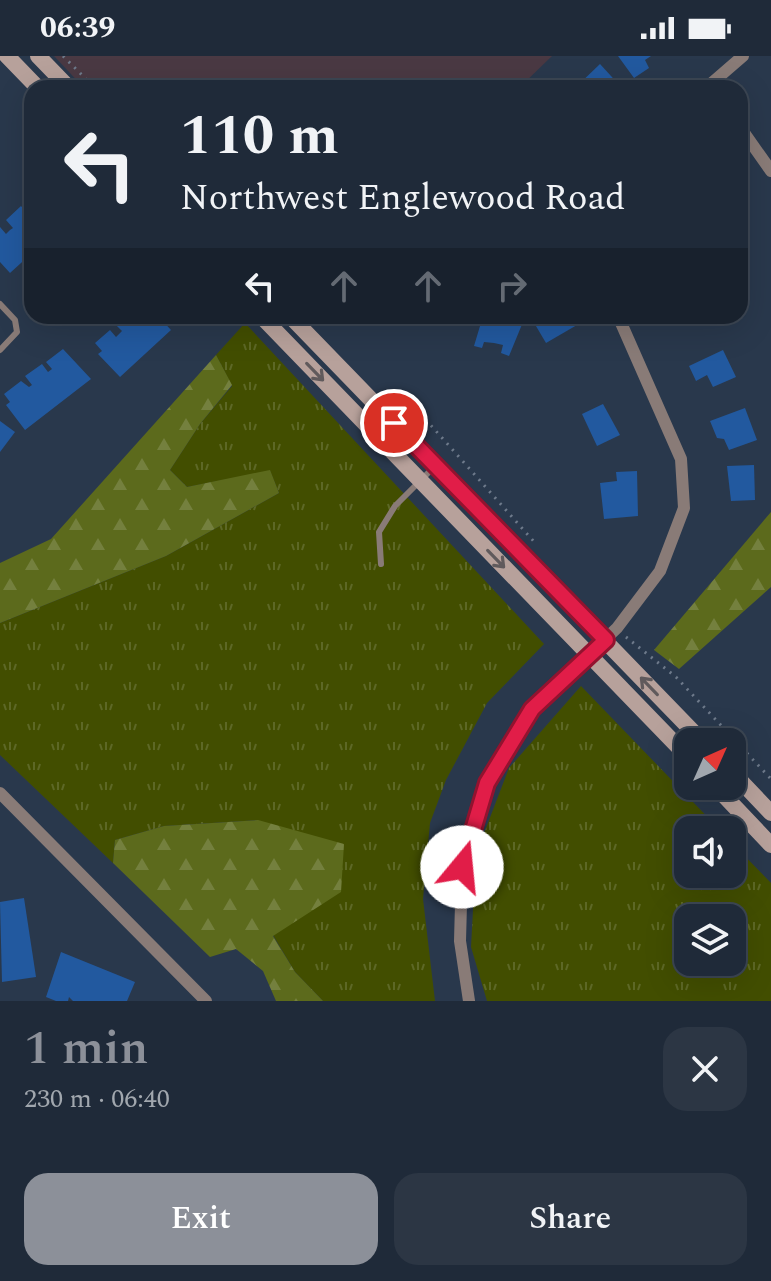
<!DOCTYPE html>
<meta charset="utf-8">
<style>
body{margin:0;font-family:Spectral,serif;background:#2c3644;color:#f1f3f6;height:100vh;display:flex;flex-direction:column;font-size:30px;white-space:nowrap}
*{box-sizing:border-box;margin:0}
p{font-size:26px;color:#a1a7ae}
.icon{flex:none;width:44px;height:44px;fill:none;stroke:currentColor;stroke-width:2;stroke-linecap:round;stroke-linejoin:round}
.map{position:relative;height:945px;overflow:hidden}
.panel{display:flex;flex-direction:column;background:#1f2a39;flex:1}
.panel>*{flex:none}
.banner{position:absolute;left:24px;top:24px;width:724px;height:244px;border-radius:24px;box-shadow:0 8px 32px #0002,0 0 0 2px #3c4653;background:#1f2a39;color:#f1f3f6;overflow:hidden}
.needle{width:52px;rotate:45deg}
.buttons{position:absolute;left:674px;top:672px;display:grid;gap:16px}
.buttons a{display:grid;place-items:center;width:72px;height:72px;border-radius:16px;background:#1f2a39;box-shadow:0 8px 32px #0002,0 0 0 2px #3c4653;font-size:40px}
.pin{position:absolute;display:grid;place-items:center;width:68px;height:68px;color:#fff;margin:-34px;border:4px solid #fff;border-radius:50%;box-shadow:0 2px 8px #0007}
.me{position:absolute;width:88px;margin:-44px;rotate:17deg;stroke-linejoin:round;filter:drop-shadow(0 0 6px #0008)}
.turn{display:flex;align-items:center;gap:28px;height:168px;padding:0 24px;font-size:36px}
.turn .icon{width:104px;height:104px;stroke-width:2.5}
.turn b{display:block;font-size:56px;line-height:68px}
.lanes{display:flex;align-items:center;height:76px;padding:0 24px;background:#0003;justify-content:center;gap:40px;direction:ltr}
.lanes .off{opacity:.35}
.round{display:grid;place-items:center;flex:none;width:84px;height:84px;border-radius:24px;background:#2c3644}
.head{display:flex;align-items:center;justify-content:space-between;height:136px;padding:0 24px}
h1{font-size:48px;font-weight:600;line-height:60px;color:#8c9099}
.cta{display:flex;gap:16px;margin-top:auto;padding:16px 24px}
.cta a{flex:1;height:92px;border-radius:24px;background:#8c9099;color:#fff;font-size:32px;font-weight:600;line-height:92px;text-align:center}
.cta a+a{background:#2c3644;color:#f1f3f6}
.status{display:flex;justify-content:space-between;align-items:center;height:56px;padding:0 40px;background:#1f2a39;direction:ltr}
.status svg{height:22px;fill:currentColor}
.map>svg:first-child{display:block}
</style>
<div class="status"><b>06:39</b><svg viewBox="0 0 49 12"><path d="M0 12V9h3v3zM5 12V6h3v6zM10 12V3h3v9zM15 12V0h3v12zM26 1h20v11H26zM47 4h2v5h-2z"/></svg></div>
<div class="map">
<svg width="771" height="945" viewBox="0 0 771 945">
<defs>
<pattern id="grass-tufts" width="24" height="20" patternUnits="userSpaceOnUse" patternTransform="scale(2)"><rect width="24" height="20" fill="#424e00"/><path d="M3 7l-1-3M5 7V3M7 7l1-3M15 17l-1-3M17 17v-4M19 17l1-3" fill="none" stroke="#5d6826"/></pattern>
<pattern id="forest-firs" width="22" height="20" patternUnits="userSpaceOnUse" patternTransform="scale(2)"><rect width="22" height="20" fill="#5c6a1c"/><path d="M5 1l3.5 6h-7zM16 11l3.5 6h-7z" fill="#74803e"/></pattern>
</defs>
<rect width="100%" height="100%" fill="#29384c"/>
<!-- education -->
<path fill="#4a3943" d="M54,0H552L519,32H84Z"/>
<!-- grass -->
<g fill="url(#grass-tufts)" fill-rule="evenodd">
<path d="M245,267L544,588L487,647L446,724L430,767L423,843L435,945H323L295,916L273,879L303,858L258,764L164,770L115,784L113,807L0,699V567L166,500L279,437L270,415L187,431L170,414L200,368L232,330L216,299Z"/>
<path d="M581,630L720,774H688V818H732V787L771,827V945H487L471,891L476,798L509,712ZM688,862H732V906H688Z"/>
</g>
<!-- forest -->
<g fill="url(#forest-firs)">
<path d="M216,299L232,329L200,368L170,414L187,431L270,414L279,437L166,500L0,567V507L51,483Z"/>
<path d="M771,456V531L679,613L654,594Z"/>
<path d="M258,764L344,788L341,836L273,880L295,916L323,945H276L263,915L236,893L210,901L113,807L115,784L164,770Z"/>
</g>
<!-- building -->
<g fill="#22599f">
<path d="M618,0H651L645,4L649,12L634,22Z"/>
<path d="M600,8L622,32H575Z"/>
<path d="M30,143L32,197L10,217L0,206V171L6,178L10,174L13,172L6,164L21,150L27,157L23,149Z"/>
<path d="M124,260H158L171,274L120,321L98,298L102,295L95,287L110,274L116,281L122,275L115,268Z"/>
<path d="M483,260H501L523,266L509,300L501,297L503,289L494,287L484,286L482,292L474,290Z"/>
<path d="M542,260H572L577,269L546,287L533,265Z"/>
<path d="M63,293L91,323L25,374L6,349L10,346L4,338L21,325L29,331L32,329L25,320L42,308L48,316L52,313L46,306Z"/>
<path d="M723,294L736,321L713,331L707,319L696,325L689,310Z"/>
<path d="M603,348L620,379L597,390L582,358Z"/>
<path d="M745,352L757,384L729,394L724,383L717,382L710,365Z"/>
<path d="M0,365L15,376L0,396Z"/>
<path d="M754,409L755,444L731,445L727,410Z"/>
<path d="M637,415L638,460L604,463L600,427L617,425L616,416Z"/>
<path d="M24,842L36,921L2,926L0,846Z"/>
<path d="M61,896L135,926L127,945H73L69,941L68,945H56L46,941Z"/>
</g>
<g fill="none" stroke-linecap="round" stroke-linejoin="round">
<!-- path -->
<g stroke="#6e7a8b" stroke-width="3" stroke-dasharray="2 6" stroke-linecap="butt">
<path d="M63,0L95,32"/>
<path d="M393,344L412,348L537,489"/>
<path d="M626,581L676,621L771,723"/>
</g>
<!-- service -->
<g stroke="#897b77" stroke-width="6">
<path d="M0,248L15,264L17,276L0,294"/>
<path d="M381,508L379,476L395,450L433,412"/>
</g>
<!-- minor -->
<g stroke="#897b77" stroke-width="12">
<path d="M706,32L743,0"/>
<path d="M740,71L771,115"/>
<path d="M0,737L206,945"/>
<path d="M469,945L460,885L462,811L487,727L532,653L617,572L660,515L684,452L681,403L618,260"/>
</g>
<!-- secondary -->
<g stroke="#b7a19b" stroke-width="16">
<path d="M7,0L38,32"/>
<path d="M38,0L69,32"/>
<path d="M261,260L688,701"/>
<path d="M290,260L703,686"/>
<path d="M732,716L771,757"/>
<path d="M715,730L771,789"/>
</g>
</g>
<!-- one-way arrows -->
<defs><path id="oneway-shaft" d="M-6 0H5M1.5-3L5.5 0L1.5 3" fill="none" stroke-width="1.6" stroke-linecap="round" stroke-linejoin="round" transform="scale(2)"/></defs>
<g stroke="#605a5c">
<use href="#oneway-shaft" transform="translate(315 316) rotate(46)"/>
<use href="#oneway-shaft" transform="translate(496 503) rotate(46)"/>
<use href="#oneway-shaft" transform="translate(649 630) rotate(-134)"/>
</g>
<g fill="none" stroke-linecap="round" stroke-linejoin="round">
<!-- route casing -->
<g stroke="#92132f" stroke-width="20">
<path id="route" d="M394,367L606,584L532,653L487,727L462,811"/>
</g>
<!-- route -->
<use href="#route" stroke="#e11d48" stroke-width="14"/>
</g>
</svg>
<div class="buttons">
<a><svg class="needle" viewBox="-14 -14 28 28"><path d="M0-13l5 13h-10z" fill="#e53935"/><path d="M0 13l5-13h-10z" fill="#a1a7ae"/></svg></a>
<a><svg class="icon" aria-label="sound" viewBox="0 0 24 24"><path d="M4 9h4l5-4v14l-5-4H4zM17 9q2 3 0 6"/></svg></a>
<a><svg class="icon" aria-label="layers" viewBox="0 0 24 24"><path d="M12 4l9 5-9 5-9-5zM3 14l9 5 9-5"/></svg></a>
</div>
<div class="pin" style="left:394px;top:367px;background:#d93025"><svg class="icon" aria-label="arrive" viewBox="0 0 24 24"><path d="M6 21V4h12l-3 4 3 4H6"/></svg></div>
<svg class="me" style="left:462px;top:811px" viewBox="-20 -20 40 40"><circle r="19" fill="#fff"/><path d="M0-13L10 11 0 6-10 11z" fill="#e11d48"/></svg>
<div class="banner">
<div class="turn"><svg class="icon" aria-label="left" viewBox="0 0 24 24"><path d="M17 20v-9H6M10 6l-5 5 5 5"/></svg><div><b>110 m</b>Northwest Englewood Road</div></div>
<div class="lanes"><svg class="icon" aria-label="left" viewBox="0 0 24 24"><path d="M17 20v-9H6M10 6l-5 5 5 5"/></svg><svg class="icon off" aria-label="ahead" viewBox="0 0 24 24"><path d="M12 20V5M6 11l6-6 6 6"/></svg><svg class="icon off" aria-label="ahead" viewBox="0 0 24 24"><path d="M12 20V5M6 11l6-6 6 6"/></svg><svg class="icon off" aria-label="right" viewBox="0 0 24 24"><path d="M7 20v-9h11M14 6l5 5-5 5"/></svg></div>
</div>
</div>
<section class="panel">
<div class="head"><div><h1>1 min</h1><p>230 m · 06:40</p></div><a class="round"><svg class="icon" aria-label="close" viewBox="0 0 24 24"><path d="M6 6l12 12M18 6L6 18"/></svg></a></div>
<div class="cta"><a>Exit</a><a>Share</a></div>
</section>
